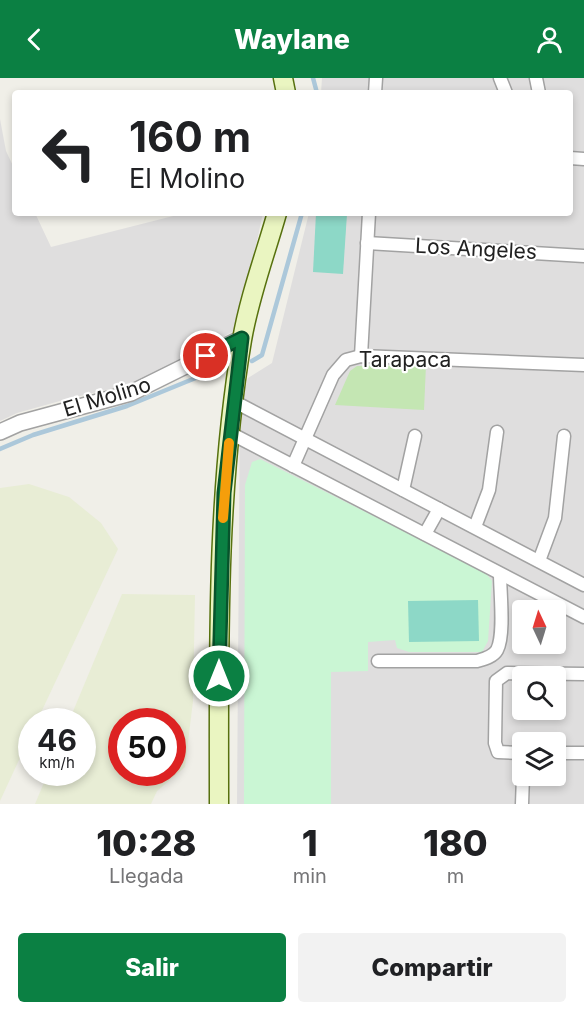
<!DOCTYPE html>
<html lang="es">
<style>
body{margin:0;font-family:Inter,sans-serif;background:#f2f2f2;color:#202124;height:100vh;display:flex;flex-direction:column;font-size:22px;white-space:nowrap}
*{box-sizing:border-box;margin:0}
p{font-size:20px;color:#757577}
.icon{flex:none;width:33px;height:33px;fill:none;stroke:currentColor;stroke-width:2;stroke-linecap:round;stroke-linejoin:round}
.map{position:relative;height:726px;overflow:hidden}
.side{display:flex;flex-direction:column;background:#fff;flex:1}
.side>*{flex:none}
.banner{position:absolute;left:12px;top:12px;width:561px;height:126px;border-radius:6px;box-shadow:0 3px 9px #0003;background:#fff;color:#202124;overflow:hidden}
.needle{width:39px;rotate:356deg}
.fabs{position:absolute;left:512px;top:522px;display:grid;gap:12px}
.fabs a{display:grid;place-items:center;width:54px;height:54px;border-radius:6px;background:#fff;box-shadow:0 3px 9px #0003;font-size:30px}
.speed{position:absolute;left:18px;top:630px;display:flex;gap:12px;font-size:30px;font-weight:700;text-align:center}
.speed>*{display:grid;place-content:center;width:78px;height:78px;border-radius:50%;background:#fff;box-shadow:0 3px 9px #0003;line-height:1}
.speed small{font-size:15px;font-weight:400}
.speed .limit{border:9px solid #d22;background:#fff;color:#111}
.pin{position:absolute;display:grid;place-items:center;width:51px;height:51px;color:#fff;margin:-26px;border:3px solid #fff;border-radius:50%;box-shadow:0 2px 6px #0007}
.me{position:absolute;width:66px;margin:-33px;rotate:0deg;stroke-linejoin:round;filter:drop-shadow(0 0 4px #0008)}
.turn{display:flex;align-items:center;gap:21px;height:126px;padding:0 18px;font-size:27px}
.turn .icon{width:78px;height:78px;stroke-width:2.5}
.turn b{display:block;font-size:42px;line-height:51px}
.eta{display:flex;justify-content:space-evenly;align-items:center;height:102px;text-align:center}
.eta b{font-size:36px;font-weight:800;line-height:42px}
.cta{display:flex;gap:12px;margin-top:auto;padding:12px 18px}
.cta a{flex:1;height:69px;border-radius:6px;background:#0b8043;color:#fff;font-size:24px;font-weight:800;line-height:69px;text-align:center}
.cta a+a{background:#f2f2f2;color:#202124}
header{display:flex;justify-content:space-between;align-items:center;height:78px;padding:0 18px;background:#0b8043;color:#fff;font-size:27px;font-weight:800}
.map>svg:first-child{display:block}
</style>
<header><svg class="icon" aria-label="back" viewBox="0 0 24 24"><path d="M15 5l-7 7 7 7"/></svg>Waylane<svg class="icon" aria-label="person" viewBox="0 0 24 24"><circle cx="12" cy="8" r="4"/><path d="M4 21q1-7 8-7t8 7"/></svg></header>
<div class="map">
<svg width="584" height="726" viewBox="0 0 584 726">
<rect width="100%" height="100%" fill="#f0efe8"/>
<!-- residential -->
<g fill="#dfdede" fill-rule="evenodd">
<path d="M322,0H584V726H237L240,325L248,300L272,285L309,135H570V15H321ZM522,532H555V566H522ZM522,598H555V632H522ZM522,664H555V698H522Z"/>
<path d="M0,41L6,73L15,92V135H35L51,169L185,135H263L238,251L132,306L67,321L17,335L0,343Z"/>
</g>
<!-- farmland -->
<g fill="#e8edd5" fill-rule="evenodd">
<path d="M29,406L69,419L101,445L118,471L37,643L32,644L31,656L0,723V410Z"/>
<path d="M122,516L195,517L193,623L185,689L157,713L151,726H35L48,695L82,694V644L69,643ZM122,644H172V694H122Z"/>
</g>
<!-- grass -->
<path fill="#c4e6b3" d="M426,287L424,332L335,327L350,293L357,288Z"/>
<!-- park -->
<path fill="#caf6d4" d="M260,381L485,494L492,503L488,563L482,574H409L397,570L395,562L368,564V593L331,594V726H244L245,407L252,384Z"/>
<!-- pitch -->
<g fill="#8dd8c7">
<path d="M316,135L347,136L343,196L313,194Z"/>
<path d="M478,522L479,563L409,564L408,523Z"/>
</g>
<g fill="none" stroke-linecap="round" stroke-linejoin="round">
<!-- stream -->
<g stroke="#acc8da" stroke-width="4.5">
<path d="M313,0L317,15"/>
<path d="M252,283L262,277L302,135"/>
<path d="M0,371L33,357L127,328L220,290"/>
</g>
<!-- minor casing -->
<g stroke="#a2a2a2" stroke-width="15">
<g id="minor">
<path d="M500,0L506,15"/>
<path d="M536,0L539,15"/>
<path d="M375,15L376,0"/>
<path d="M570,80L584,81"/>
<path d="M367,165L584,178"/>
<path d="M361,278L369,135"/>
<path d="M233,323L584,507"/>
<path d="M230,355L584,539"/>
<path d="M293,388L333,297L346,282L361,278L584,287"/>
<path d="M403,412L415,358"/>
<path d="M475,449L489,412L497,354"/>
<path d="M425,456L439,431"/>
<path d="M539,483L555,440L564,358"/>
<path d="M378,583H477C484,581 493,579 497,572C505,557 500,514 500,496"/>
<path d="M522,675L498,674L495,665L496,603L507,595L584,596"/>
<path d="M555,675H584"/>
<path d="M522,726L523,698"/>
</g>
</g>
<!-- tertiary casing -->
<g stroke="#a2a2a2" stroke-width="18">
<path id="tertiary" d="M0,354L20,345L131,315L242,260"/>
</g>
<!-- secondary casing -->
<g stroke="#57710e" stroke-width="21">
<g id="secondary">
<path d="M283,0L286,15"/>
<path d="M219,726C219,571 216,416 242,262C249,220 265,177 277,135"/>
</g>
</g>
<!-- minor -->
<use href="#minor" stroke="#fff" stroke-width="12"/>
<!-- tertiary -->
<use href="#tertiary" stroke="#fff" stroke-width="15"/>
<!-- secondary -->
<use href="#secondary" stroke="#eaf5c1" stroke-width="18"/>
</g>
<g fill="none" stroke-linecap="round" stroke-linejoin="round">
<!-- route casing -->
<g stroke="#07532c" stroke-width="15">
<path id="route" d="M206,278L242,260L224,415L219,598"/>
</g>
<!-- route -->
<use href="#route" stroke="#0b8043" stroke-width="10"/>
<!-- slow -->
<path stroke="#f59e0b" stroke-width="10" d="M223,440L229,365"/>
</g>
<g text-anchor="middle" stroke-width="4.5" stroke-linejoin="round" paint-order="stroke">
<!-- street labels -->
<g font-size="21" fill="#212121" stroke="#fff">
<text transform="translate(476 171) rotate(3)" y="7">Los Angeles</text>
<text x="405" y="289">Tarapaca</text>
<text transform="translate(107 319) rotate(-17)" y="7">El Molino</text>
</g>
</g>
</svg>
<div class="fabs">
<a><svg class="needle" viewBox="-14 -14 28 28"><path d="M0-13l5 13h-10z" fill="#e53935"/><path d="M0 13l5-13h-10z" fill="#757577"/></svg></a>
<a><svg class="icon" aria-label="search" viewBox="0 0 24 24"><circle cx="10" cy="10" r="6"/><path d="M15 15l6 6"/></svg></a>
<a><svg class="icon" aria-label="layers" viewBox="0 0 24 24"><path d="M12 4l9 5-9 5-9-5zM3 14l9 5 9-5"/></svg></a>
</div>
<div class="speed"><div>46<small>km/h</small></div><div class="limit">50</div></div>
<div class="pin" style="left:206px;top:278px;background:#d93025"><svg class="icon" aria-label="arrive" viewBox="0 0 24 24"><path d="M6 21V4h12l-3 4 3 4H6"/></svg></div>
<svg class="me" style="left:219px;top:598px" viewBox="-20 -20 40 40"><circle r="17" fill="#0b8043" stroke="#fff" stroke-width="3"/><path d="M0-11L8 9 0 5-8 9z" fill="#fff"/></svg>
<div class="banner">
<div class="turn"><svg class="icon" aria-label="left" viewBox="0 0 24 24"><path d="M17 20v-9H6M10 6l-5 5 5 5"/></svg><div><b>160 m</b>El Molino</div></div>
</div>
</div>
<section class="side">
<div class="eta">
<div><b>10:28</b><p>Llegada</p></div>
<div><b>1</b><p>min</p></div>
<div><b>180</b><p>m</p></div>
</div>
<div class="cta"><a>Salir</a><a>Compartir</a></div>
</section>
